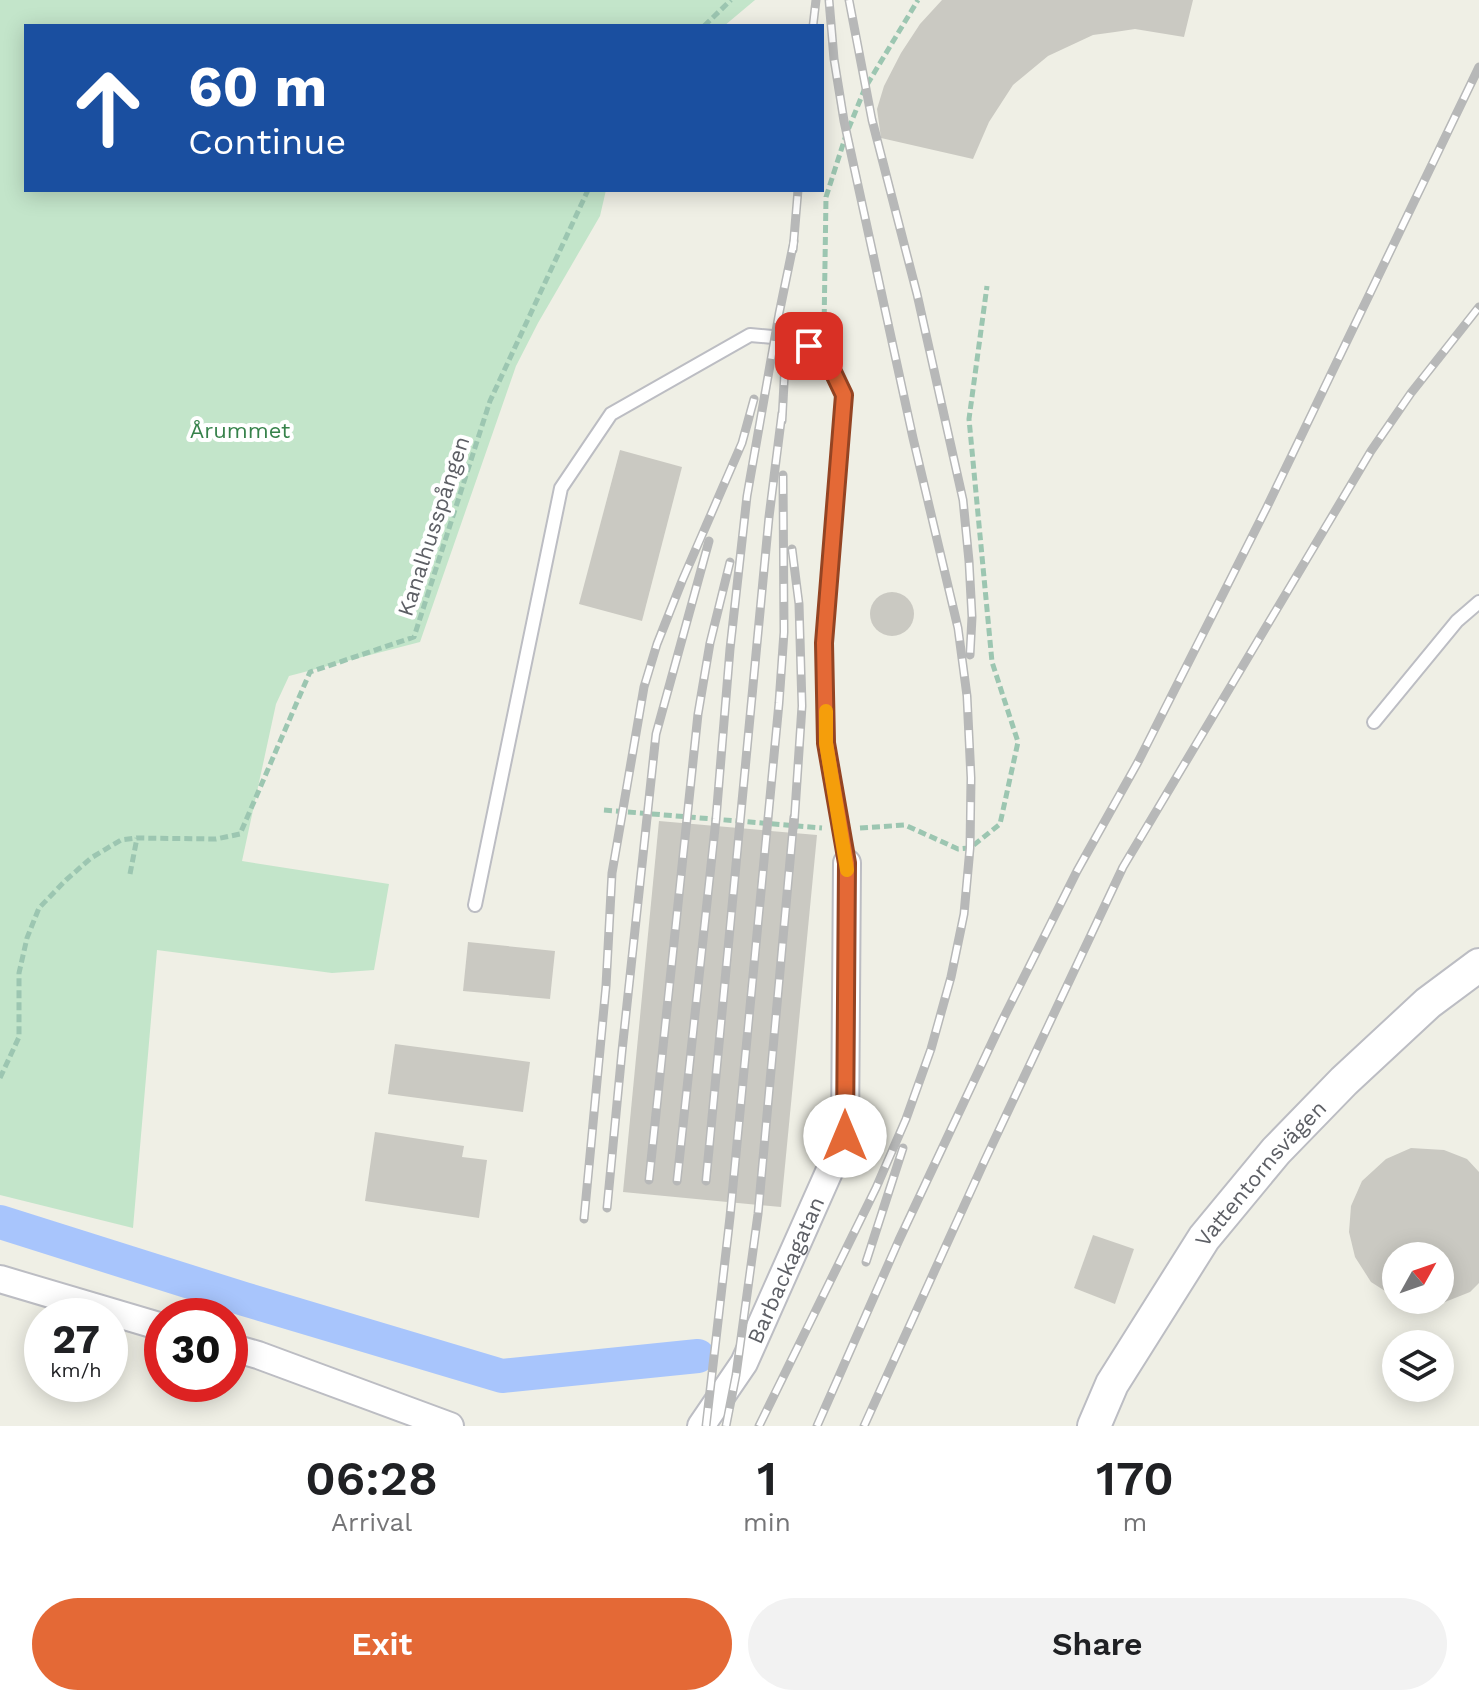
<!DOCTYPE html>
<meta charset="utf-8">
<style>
body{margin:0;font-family:"Work Sans",sans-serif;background:#f2f2f2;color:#202124;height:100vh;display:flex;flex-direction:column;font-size:30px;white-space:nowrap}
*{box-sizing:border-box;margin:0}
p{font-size:26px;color:#757577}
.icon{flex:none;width:44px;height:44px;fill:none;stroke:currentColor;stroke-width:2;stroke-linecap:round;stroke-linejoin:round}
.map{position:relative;height:1426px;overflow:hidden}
.drawer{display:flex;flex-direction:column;background:#fff;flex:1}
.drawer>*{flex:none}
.guide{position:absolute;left:24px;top:24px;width:800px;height:168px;border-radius:0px;box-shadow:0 4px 20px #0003;background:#1a4fa0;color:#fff;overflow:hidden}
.needle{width:52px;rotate:50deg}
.fabs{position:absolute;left:1382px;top:1242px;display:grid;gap:16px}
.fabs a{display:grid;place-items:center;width:72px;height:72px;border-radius:50%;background:#fff;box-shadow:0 4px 20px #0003;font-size:40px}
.speed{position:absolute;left:24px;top:1298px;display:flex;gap:16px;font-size:40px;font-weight:700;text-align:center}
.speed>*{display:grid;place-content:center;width:104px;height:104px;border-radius:50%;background:#fff;box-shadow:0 4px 20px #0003;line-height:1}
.speed small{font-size:20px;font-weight:400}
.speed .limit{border:12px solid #d22;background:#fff;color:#111}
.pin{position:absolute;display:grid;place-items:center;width:68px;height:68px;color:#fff;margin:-34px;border-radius:16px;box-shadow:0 4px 12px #0006}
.me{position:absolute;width:88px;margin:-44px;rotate:0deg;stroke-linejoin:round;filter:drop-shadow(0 0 6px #0008)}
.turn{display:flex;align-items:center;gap:28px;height:168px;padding:0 32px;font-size:36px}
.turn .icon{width:104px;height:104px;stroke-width:2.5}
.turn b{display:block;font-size:56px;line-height:68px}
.eta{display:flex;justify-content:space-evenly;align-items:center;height:136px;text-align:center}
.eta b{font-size:48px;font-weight:600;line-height:56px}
.action{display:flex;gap:16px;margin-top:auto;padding:16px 32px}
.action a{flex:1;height:92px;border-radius:48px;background:#e46936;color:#fff;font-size:32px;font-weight:600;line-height:92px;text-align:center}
.action a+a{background:#f2f2f2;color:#202124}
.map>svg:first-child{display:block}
</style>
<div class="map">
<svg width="1479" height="1426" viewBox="0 0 1479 1426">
<rect width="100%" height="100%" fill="#efefe5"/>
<!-- green -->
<path fill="#c3e5ca" d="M0,0H755L724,26H26V190H606L600,216L538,323L516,366L420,642L289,676L276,704L242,861L389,884L374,970L332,973L157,950L133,1228L0,1195Z"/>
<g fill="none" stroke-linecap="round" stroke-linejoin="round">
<!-- canal -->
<path stroke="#a8c5fc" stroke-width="34" d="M0,1222L244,1299L502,1376L698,1356"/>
</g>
<!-- building -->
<g fill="#cac9c2">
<path d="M942,0H1193L1184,37L1135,29L1115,32L1093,35L1048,56L1013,85L989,122L973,159L881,138L877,109L884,86L901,53L920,24Z"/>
<path d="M620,450L682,467L642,621L579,604Z"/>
<circle cx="892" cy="614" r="22"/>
<path d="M659,821L817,835L781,1207L623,1192Z"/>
<path d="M468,942L555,951L550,999L463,991Z"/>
<path d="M395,1044L530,1062L523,1112L388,1094Z"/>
<path d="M375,1132L464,1146L462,1157L487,1160L479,1218L365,1201Z"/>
<path d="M1411,1148L1444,1150L1467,1159L1479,1172V1283L1470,1292L1445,1302L1417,1304L1406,1301L1440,1300V1256H1396V1298L1371,1282L1355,1257L1349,1232L1351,1206L1362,1181L1386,1159Z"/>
<path d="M1093,1235L1134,1249L1115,1304L1074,1288Z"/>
</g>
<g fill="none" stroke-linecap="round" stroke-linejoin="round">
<!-- service casing -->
<g stroke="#bcbdc3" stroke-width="16">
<g id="service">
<path d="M1374,722L1457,621L1479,602"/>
<path d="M475,905L561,488L611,414L750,335L794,339L824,353L844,395L824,643L826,743L847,863"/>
</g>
</g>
<!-- minor casing -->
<g stroke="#bcbdc3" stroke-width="30">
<g id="minor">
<path d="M0,1279L162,1327"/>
<path d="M230,1347L258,1355L450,1426"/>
<path id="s1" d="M701,1426L744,1363L845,1136L847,863"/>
</g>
</g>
<!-- tertiary casing -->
<g stroke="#bcbdc3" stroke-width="36">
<g id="tertiary">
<path id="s2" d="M1094,1426L1112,1384L1204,1238L1276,1151L1344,1081L1428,1003L1479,965"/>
</g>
</g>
<!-- path -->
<g stroke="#9cc6b1" stroke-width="5" stroke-dasharray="8 4" stroke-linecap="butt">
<path d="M704,26L731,0"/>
<path d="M824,329L826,197L846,135L865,88L918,0"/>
<path d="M604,810L822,828"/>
<path d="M860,828L905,825L958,849L970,848L1000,824L1018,742L992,662L969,419L987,286"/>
<path d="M130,874L137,838"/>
<path d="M0,1078L19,1037V973L27,938L39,908L66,880L91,858L121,840L137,838L216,839L240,834L310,672L414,637L490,401L588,190"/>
</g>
<!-- service -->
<use href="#service" stroke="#fff" stroke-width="12"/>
<!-- minor -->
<use href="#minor" stroke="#fff" stroke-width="26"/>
<!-- tertiary -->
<use href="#tertiary" stroke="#fff" stroke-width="32"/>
<!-- rail casing -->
<g stroke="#b7b8b8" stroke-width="9">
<g id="rail">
<path d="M849,0L872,120L917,294L963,500L969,561L972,617L970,655"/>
<path d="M813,26L816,0"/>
<path d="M793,250L798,190"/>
<path d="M782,421L787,326"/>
<path d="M792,549L799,604L802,706L794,826"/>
<path d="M649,1180L698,714L710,643L730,562"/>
<path d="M677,1181L716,819L730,649L747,496L779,314L794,241"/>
<path d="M706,1181L769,517L782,413"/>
<path d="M607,1208L622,1051L656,734L709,541"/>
<path d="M584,1219L606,986L612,873L644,687L657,644L682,581L742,443L754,399"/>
<path d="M866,1262L903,1148"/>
<path d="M706,1426L730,1217L779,703L784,632L783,475"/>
<path d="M726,1426L736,1375L758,1214L794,817"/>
<path d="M759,1426L876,1188L906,1119L931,1049L951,977L964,914L970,848L971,778L967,696L958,628L913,438L844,121L834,59L829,0"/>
<path d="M817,1426L899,1240L1003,1019L1077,871L1138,762L1266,509L1479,67"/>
<path d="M864,1426L984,1162L1123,867L1371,451L1411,393L1479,307"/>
</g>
</g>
<!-- rail -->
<use href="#rail" stroke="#fff" stroke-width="6" stroke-dasharray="18" stroke-linecap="butt"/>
</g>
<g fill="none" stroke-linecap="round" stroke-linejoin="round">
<!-- route casing -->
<g stroke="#944423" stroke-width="20">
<path id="route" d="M809,346L824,353L844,395L824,643L826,743L847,863L845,1136"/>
</g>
<!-- route -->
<use href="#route" stroke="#e46936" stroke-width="14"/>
<!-- slow -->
<path stroke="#f59e0b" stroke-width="14" d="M826,711V743L847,870"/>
</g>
<g text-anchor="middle" stroke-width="8" stroke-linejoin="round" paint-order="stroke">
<!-- park labels -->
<g font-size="22" fill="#37824b" stroke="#fff">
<text x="240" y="438">Årummet</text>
</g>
<!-- street labels -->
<g font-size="22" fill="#5d5f65" stroke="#fff">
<text transform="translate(433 526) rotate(-72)" y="8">Kanalhusspången</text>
<text dy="8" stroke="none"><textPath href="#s2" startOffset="304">Vattentornsvägen</textPath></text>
<text dy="8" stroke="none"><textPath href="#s1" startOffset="178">Barbackagatan</textPath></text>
</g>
</g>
</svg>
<div class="fabs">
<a><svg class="needle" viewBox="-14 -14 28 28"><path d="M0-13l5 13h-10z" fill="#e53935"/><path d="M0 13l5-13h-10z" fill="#757577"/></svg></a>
<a><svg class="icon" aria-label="layers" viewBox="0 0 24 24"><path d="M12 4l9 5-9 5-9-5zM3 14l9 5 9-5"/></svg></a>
</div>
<div class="speed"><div>27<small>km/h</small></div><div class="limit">30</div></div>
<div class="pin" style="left:809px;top:346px;background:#d93025"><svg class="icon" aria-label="arrive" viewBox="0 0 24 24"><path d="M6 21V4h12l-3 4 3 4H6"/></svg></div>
<svg class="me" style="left:845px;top:1136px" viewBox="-20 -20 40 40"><circle r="19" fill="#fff"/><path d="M0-13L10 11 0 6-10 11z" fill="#e46936"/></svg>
<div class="guide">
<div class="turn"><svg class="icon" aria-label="ahead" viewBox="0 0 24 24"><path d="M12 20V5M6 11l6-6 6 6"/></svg><div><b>60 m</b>Continue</div></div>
</div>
</div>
<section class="drawer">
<div class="eta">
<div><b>06:28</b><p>Arrival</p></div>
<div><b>1</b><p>min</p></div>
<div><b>170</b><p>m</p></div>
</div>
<div class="action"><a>Exit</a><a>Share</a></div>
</section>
